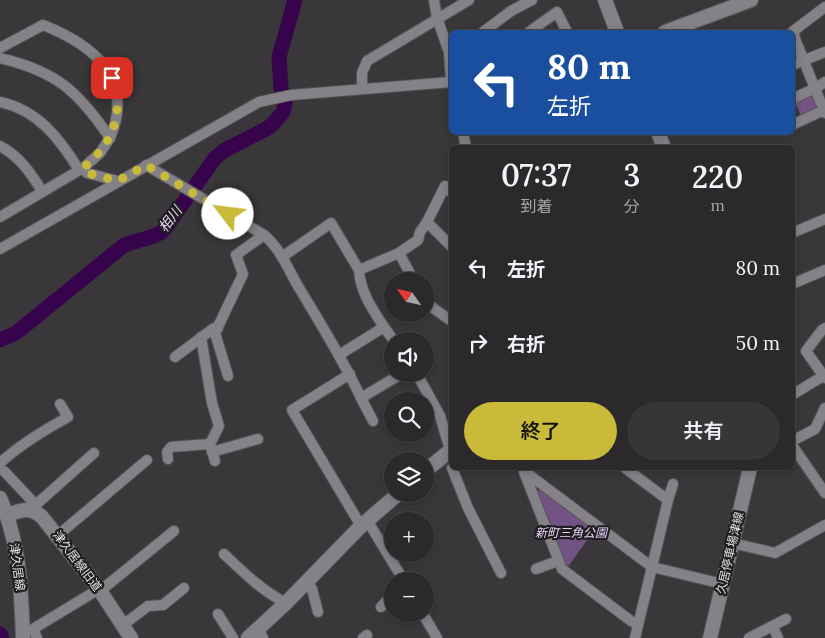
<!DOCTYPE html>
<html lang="ja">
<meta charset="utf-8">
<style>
body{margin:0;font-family:Lora,"Noto Sans JP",serif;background:#373538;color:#f1f3f6;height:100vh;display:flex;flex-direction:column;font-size:19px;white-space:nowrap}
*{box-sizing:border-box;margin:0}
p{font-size:16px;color:#a6a6a9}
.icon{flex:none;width:28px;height:28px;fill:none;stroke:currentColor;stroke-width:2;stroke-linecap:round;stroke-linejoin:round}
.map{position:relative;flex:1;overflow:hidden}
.drawer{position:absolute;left:449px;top:145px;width:346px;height:325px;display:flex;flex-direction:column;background:#2b292c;border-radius:8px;box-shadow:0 2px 8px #0003,0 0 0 1px #474548}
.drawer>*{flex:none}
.hud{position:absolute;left:449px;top:30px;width:346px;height:105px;border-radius:8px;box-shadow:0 2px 8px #0003,0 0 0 1px #474548;background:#1a4fa0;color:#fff;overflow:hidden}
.needle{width:32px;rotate:304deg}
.fabs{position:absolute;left:384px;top:272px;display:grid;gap:10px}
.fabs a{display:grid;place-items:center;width:50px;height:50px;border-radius:50%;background:#2b292c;box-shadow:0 2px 8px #0003,0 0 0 1px #474548;font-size:25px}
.pin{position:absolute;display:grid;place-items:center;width:42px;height:42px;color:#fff;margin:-21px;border-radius:10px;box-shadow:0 2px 8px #0006}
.me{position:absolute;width:55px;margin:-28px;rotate:300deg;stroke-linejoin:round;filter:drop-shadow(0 0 4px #0008)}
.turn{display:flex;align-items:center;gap:18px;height:105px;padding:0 15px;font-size:22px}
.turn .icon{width:65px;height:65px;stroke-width:2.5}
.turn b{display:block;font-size:35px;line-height:42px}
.eta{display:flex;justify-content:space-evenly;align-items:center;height:85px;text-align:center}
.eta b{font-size:30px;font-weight:600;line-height:35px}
.primary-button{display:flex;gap:10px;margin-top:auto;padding:10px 15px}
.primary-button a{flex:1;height:58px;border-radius:30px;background:#c9ba3a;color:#111;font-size:20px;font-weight:600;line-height:58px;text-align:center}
.primary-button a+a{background:#373538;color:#f1f3f6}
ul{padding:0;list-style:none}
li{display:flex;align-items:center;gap:15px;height:75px;padding:0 15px}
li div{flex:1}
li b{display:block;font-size:19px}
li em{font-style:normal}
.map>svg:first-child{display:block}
</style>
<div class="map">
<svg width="825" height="638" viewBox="0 0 825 638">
<rect width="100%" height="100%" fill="#39373a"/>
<!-- green -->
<g fill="#735285">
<path d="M814,93L819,108L801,116L795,102Z"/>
<path d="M542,489L595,529L567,568L565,566L537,491Z"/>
</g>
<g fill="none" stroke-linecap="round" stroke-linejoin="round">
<!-- river -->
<g stroke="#38034d" stroke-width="15">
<path d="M0,340L16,333L123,246C136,239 152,240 164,230L215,158L225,150L268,128L274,123L283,112L285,104L281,88L279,57L295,0"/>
<path d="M0,634L2,638"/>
</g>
<!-- street casing -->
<g stroke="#565457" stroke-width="12">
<g id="street">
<path d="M434,0L437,18L449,52L451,81"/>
<path d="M794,31L795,39L825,113"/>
<path d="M483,32L511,11L532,0"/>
<path d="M529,32L557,12L567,32"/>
<path d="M792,32L825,7"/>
<path d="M0,48L43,25C94,45 135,79 110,138"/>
<path d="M0,58C56,71 78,91 110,138L100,153L83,168L0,217"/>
<path d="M792,65L825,52"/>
<path d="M362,89V73L367,61L469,0"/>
<path d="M792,99L816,88L825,82"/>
<path d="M0,102C38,110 60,139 79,170"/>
<path d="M792,125L824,110"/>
<path d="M463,132L466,148"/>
<path d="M0,146C20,157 30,172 42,191"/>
<path d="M146,165L264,235C280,248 288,269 298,286C320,323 343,359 361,398L401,374"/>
<path d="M83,168L87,173L118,181"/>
<path d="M451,192L445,186L427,222L451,246"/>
<path d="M792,233L825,219"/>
<path d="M0,249L259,102L291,95L451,82"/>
<path d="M399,253L418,240L420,232L427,222"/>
<path d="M282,257L331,223L359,270L399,253L414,281"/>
<path d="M359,270C360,291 372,309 384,327"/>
<path d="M792,284L825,270"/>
<path d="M425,300L433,308L450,320L451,319"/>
<path d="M825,328L822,330L806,351L825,378"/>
<path d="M201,337L212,403L219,426L210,444L215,461"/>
<path d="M339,355L384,327L394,341"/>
<path d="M175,357L214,328H218"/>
<path d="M350,374L292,410L361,526"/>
<path d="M417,374L440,416L448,443L451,448"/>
<path d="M228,376L215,333L243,274L236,255L264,235"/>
<path d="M792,395L823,376"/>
<path d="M361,398L373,421"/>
<path d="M792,441L815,429L825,408"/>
<path d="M792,445L825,493"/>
<path d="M212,452L258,439"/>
<path d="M168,459L167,452L171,447L210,444"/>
<path d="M0,463C21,444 43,431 68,417L60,404"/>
<path d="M452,468L468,508L501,573"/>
<path d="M625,468L668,500L635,638"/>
<path d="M4,471L35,504"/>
<path d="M524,471L652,567L723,584"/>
<path d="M524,472L562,569L631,621L638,624"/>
<path d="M668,500L673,484"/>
<path d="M30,510L94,453"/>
<path d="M367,520L404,581"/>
<path d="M57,536L147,460"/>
<path d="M732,543L775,553L825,525"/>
<path d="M224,554C243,572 262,591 286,603"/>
<path d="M536,569L558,561"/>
<path d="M307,581L312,589L318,612"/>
<path d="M100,591L174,531"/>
<path d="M381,607L392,595"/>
<path d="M218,614L233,638"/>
<path d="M423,614L437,638"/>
<path d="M123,625L148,606L163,605L184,588"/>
<path d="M773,627L778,638"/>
<path d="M258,628L263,638"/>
<path d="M37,638L33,629L99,589"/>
<path d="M363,638L367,635"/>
<path d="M749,638L786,619"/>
</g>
</g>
<!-- secondary casing -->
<g stroke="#565457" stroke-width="16">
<g id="secondary">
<path d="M605,0L617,32"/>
<path d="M665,32L751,0"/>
<path d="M658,132L664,148"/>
<path d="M425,471L451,450"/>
<path d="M0,498C20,545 21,587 23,638"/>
<path d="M7,515C21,510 30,506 42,517L99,589L131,638"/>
<path d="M248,638L286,603L361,526L398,494"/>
<path d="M710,638L750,468"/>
</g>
</g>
<!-- street -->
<use href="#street" stroke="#848286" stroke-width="10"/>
<!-- secondary -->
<use href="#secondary" stroke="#848286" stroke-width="14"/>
</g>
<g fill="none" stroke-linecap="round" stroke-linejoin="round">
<!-- route -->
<path stroke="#c9ba3a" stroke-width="9" stroke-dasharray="0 16.2" d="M112,78C126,113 111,146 83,168L87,173L118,181L146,165L228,214"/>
</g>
<g text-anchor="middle" stroke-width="4.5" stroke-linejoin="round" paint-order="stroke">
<!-- park labels -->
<g font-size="12" font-style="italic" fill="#ecd2fc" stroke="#1f1f20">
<text x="571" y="537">新町三角公園</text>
</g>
<!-- street labels -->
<g font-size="12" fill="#e0dfe1" stroke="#1f1f20">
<text transform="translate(730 553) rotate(-77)" y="4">久居停車場津線</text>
<text transform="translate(77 561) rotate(53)" y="4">津久居線旧道</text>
<text transform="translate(17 567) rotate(82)" y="4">津久居線</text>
</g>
<!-- water labels -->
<g font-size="14" font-style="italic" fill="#eed4fe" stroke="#1f1f20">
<text transform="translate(170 219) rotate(-53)" y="5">相川</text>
</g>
</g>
</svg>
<div class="fabs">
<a><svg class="needle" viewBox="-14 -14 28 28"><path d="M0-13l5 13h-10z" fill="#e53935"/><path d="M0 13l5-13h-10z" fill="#a6a6a9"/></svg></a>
<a><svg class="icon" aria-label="sound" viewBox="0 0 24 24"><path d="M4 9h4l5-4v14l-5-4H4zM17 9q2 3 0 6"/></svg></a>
<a><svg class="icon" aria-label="search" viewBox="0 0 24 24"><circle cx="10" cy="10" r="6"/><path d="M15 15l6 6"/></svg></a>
<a><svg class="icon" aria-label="layers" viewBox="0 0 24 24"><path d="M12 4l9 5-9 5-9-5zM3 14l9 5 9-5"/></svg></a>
<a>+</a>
<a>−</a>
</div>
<div class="pin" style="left:112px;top:78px;background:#d93025"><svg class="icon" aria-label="arrive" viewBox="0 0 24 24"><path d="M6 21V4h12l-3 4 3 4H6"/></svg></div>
<svg class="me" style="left:228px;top:214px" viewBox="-20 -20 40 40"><circle r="19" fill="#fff"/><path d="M0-13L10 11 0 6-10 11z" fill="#c9ba3a"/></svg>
<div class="hud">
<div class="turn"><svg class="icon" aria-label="left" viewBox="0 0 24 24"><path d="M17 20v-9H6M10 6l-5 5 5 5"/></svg><div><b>80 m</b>左折</div></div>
</div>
<section class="drawer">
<div class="eta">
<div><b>07:37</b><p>到着</p></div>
<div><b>3</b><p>分</p></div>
<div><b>220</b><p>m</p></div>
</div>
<ul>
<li><svg class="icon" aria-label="left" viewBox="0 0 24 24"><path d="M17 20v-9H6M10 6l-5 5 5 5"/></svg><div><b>左折</b></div><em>80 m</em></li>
<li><svg class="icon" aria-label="right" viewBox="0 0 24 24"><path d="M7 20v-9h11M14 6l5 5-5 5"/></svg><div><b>右折</b></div><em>50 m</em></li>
</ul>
<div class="primary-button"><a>終了</a><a>共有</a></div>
</section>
</div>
